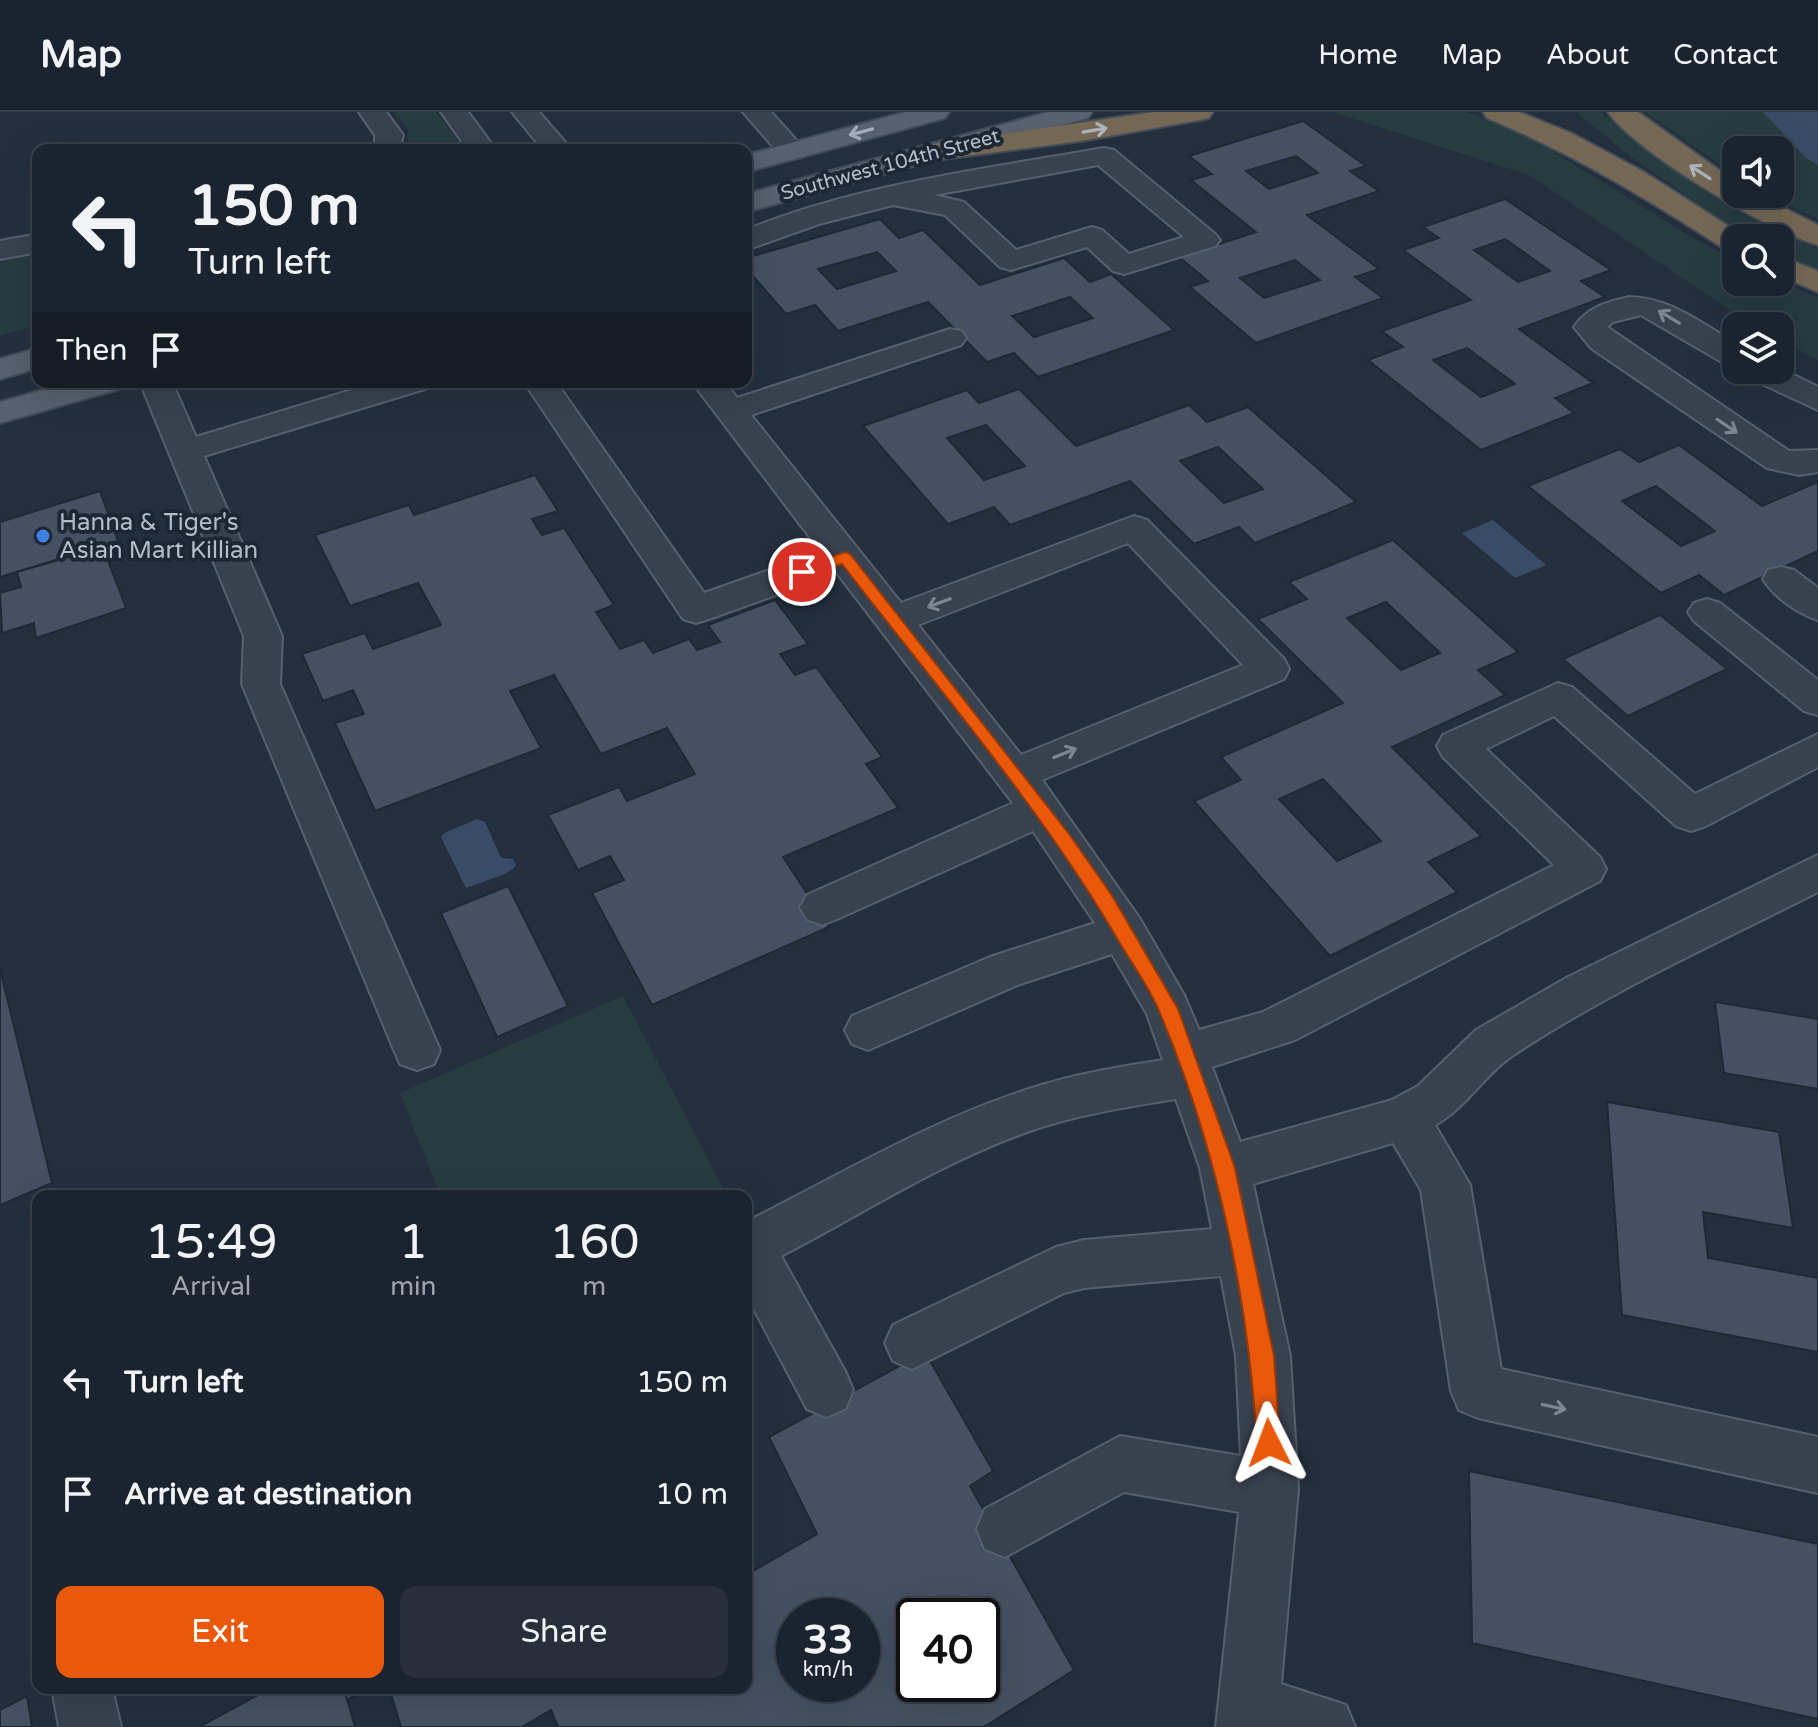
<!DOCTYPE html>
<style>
body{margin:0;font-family:"Varela Round",sans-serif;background:#282f3a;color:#f1f3f6;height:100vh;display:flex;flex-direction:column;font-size:30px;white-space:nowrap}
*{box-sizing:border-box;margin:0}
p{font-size:26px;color:#a0a4aa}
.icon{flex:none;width:44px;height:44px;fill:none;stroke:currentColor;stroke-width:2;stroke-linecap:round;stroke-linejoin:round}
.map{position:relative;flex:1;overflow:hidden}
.sheet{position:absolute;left:32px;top:1078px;width:720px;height:504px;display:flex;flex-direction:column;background:#1b232e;border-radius:16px;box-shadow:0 8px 32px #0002,0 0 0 2px #39404a}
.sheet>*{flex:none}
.hud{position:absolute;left:32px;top:32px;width:720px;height:244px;border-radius:16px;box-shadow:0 8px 32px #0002,0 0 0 2px #39404a;background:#1b232e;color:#f1f3f6;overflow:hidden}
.controls{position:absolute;left:1722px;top:24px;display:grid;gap:16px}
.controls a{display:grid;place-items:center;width:72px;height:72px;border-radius:16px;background:#1b232e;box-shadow:0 8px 32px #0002,0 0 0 2px #39404a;font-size:40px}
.speed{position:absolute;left:776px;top:1486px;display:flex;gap:16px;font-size:40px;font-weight:700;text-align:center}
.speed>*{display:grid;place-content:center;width:104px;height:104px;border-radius:50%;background:#1b232e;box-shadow:0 8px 32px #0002,0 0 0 2px #39404a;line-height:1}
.speed small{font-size:20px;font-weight:400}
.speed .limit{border:4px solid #111;border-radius:12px;background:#fff;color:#111}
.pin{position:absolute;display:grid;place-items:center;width:68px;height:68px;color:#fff;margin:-34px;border:4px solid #fff;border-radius:50%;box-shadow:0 2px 8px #0007}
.me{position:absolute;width:88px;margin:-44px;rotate:357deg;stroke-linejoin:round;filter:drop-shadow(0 0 6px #0008)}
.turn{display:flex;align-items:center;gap:28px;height:168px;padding:0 24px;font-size:36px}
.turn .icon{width:104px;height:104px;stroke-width:2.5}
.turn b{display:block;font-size:56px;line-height:68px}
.then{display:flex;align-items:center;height:76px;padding:0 24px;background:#0003;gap:16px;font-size:30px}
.eta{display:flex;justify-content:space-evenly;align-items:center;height:136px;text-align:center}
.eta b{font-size:48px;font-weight:600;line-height:56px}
.cta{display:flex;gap:16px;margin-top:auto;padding:16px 24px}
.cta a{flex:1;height:92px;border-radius:16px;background:#ea580c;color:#fff;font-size:32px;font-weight:600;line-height:92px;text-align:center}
.cta a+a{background:#282f3a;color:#f1f3f6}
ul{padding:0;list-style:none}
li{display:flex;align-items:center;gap:24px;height:112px;padding:0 24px}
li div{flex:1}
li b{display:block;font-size:30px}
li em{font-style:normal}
header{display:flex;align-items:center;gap:48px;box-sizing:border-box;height:112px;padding:0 40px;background:#1b232e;border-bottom:2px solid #39404a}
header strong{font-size:38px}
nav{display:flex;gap:44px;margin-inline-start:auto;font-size:28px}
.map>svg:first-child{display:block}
</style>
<header>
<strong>Map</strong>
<nav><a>Home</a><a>Map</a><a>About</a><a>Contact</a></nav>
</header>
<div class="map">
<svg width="1818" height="1615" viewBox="0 0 1818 1615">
<rect width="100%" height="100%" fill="#242f3e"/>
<!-- green -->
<g fill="#263c3f">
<path d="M394,0H436L465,38H402L408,31V18Z"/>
<path d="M1332,0H1465L1493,8L1558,38L1554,40L1688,123L1736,149V170L1780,169L1818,186V248L1780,229V214H1754L1529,63Z"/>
<path d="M1576,0H1601L1671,55L1724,90L1818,137V158L1780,142V126H1751L1727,112L1634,47Z"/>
<path d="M1645,0H1818V107L1766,82H1780V38H1736V64Z"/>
<path d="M38,141V213L0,224V150Z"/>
<path d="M623,884L727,1084H441L400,981Z"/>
</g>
<!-- water -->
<g fill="#394c67">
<path d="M1763,0H1818V53L1806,46Z"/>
<path d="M1493,408L1546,453L1515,466L1462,421Z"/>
<path d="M477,707L485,710L501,746L513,747L516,754L505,762L466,776L441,725L444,721Z"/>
</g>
<!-- building -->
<g fill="#455162" stroke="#1f2835" stroke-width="2" fill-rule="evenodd">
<path d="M1303,9L1366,54L1350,59L1379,79L1307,103L1379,157L1355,165L1383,186L1256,231L1190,175L1208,169L1179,145L1256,120L1191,68L1212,62L1189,44ZM1296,44L1318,61L1269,77L1246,59ZM1295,148L1320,168L1264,186L1240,166Z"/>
<path d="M1505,87L1611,158L1581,169L1605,185L1519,217L1593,271L1555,286L1574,301L1481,338L1368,248L1403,235L1382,219L1471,188L1403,138L1439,126L1423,115ZM1505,127L1550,159L1518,170L1474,138ZM1467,236L1515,272L1481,285L1433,248Z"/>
<path d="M880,107L899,126L923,118L980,173L1064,146L1090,170L1111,162L1174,218L1038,265L1014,241L987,250L928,190L838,219L815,193L786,202L746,156V146ZM877,140L896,159L837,177L818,157ZM1070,185L1093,206L1034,225L1012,204Z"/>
<path d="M1019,277L1076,334L1189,293L1207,310L1248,295L1356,390L1255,431L1239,415L1194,432L1130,369L1010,413L994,395L948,412L863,314L967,278L979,291ZM986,313L1025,354L984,368L947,326ZM1218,335L1263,377L1224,391L1180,349Z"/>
<path d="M1679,333L1762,394L1818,370V439L1724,483L1699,463L1661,481L1528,374L1620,337L1639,350ZM1656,374L1715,419L1681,434L1622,389Z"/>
<path d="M535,363L558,399L532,407L542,423L564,416L614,493L596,500L620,537L644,528L653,541L689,527L697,538L720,530L708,513L775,488L808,532L780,542L795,563L816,555L882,645L866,652L898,696L783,745L829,815L652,893L592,781L624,768L610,744L578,758L548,703L619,675L627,689L695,662L667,616L601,642L554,563L510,579L541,636L375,699L335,611L364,602L353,578L323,589L302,542L365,521L373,537L441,513L418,471L350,494L315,423L409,393L414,403Z"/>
<path d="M100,379L118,429L0,465V410Z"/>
<path d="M1393,428L1518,540L1478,558L1505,583L1392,635L1481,724L1428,750L1457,780L1330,844L1194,689L1241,668L1221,645L1343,591L1258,507L1307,487L1289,470ZM1386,490L1440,541L1401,558L1347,506ZM1323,667L1381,729L1337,749L1279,687Z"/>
<path d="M86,440H100L107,446L126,496L36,526L34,511L2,521L0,481L21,475L17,460Z"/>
<path d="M1660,503L1727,557L1628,604L1563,547Z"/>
<path d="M508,774L568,894L497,925L441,801Z"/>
<path d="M0,857L52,1071L0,1093Z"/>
<path d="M1715,890L1818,907V977L1724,961Z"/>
<path d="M1607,990L1779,1020L1793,1116L1703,1100L1708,1146L1818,1166V1240L1622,1203Z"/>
<path d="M925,1240L993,1359L970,1374L1074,1558L984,1615H558L551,1598L522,1615H401L389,1576H746V1463L817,1422L769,1325ZM794,1504H862V1572H794ZM914,1504H982V1572H914Z"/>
<path d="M1469,1359L1818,1432V1607L1472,1531Z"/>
<path d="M271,1576H344L355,1615H199Z"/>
<path d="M344,1576H369L347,1588Z"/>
<path d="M27,1584L32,1615H0V1598Z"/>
</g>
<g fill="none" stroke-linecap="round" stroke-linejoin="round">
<!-- minor casing -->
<g stroke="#565f6c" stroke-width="4">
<g id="minor">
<path d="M359,0H386L403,23L399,38H367L375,30V23Z"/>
<path d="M441,0H468L496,38H468Z"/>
<path d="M512,0H539L572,38H543Z"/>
<path d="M743,0H771L806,39L802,45L792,47L782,45Z"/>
<path d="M1104,36L1114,38L1215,122L1220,128L1215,134L1124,162L1113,159L1087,135L1011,158L1000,155L945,103L893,93L819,112L746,138V118C859,72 985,57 1104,36ZM1098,53L1184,125L1129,142L1102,118L1092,115L1016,138L964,90L934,83Z"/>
<path d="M38,122V140L0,147V129Z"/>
<path d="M1629,185C1669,185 1702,212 1736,231V255L1725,252L1641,203L1613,210L1607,215L1789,339L1818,338V360L1799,363L1767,356L1591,236L1574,215C1588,195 1607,190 1629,185Z"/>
<path d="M950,217L961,219L966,226L961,233L751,303L901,491L1134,404L1147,408L1284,547L1289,557L1284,567L1042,668L1140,807L1184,883L1199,918L1263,900L1554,753L1443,645L1437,634L1443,623L1558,571L1572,575L1695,682L1818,622V655L1706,714L1691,719L1676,714L1554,604L1486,637L1600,745L1606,757L1600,769L1295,928L1212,955L1240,1030L1392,988L1418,974L1476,918L1568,865L1818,743V780C1715,832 1608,880 1512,944C1483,964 1466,996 1435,1013L1470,1073L1501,1257L1818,1325V1381L1478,1306L1459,1298L1451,1279L1421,1078L1393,1031L1253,1072L1290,1244L1298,1377L1281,1572L1346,1593L1355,1615H1216L1239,1400L1124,1380L1005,1445L985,1437L977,1417L985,1397L1120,1324L1241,1344L1236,1244L1221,1164L1084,1176L1064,1181L912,1257L893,1249L885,1231L893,1213L1056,1135L1084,1128L1212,1117L1200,1056L1176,987C1126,995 1075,1003 1027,1020C940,1051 862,1102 781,1144L845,1259L853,1278L845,1297L826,1305L807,1297L746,1182V1110C840,1063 931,1008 1032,976C1074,962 1119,955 1163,948L1147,902L1112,842L1020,872L868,938L852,932L845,918L852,904L990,845L1095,811L1033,719L837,807L822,813L807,807L800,795L807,783L1013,691L837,461L709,507L696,511L683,507L524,270H556L704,481L821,440L692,270H725L737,286ZM1128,431L1243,553L1021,643L918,513Z"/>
<path d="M1780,256L1818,275V298L1747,265L1742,258Z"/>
<path d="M140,270H172L196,325L378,270H429L425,277L204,344L282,524L280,572L440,938L434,952L417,958L400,952L394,938L242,572L244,524Z"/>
<path d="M1781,455L1794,458L1818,476V508C1798,502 1774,485 1763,467L1768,458Z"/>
<path d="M1707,487L1720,491L1818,568V603L1804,599L1694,509L1688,500L1694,491Z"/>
<path d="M52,1576H112L121,1615H59Z"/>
</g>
</g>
<!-- major casing -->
<g stroke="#414a57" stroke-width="4">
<g id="major">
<path d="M906,0H949L945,6L746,60V43Z"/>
<path d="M1049,0H1092L1088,6L746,100V82Z"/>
<path d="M38,236V256L0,267V247Z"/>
<path d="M71,270H123L119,277L0,311V290Z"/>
</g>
</g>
<!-- highway casing -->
<g stroke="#434c59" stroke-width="4">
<g id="highway">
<path d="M1154,0H1213L1209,6L1200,8L1081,29L935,48L925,46L921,40L925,34L935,32Z"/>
<path d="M1483,0H1519L1571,21L1644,60L1747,126H1736V141L1726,138C1646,86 1575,43 1487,6Z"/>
<path d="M1608,0H1638L1736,70V82H1756L1818,113V133C1771,121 1634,39 1608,0Z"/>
<path d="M1780,144L1818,159V180L1780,164Z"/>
</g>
</g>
<!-- minor -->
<use href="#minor" fill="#38414e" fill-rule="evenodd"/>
<!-- major -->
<use href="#major" fill="#56606e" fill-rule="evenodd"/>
<!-- highway -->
<use href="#highway" fill="#746855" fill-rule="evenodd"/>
</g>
<!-- one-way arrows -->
<defs><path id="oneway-shaft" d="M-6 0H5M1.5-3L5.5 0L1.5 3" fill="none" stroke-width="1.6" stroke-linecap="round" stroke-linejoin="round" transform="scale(2)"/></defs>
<g stroke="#aeb4bd">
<use href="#oneway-shaft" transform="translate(1095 18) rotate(-10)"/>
<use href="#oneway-shaft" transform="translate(1700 60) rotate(-147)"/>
</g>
<use stroke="#a1aab7" href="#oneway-shaft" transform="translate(861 20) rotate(165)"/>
<g stroke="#7c8592">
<use href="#oneway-shaft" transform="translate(1669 205) rotate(-149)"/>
<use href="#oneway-shaft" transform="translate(1727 314) rotate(34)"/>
<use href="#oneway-shaft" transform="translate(939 491) rotate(159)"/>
<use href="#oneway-shaft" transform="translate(1065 641) rotate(-22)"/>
<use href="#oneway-shaft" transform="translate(1554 1295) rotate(12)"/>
</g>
<!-- route -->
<path fill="#ea580c" stroke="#983908" stroke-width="2" d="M845,440L850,442L1069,722L1111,782L1178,897L1235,1056L1274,1244L1280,1331L1277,1339L1269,1342L1261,1339L1257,1331C1248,1184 1217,1037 1160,901C1150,876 1132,852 1118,828C1042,697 935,573 842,452L802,466L794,460L797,457Z"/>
<!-- markers -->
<circle fill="#3f7fe0" stroke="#1d2633" stroke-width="3" cx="43" cy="424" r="8"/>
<g text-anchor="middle" stroke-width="8" stroke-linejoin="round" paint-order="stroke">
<!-- far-street labels -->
<g font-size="20" fill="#b4bcc9" stroke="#1d2633">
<text transform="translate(890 52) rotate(-15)" y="7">Southwest 104th Street</text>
</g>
<!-- poi labels -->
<g font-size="24" fill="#b4bcc9" stroke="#1d2633" text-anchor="start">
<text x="59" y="418">Hanna &amp; Tiger's<tspan x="59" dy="28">Asian Mart Killian</tspan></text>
</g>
</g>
</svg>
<div class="controls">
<a><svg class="icon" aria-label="sound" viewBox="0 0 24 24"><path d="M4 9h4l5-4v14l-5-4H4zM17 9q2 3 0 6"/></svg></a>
<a><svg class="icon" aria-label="search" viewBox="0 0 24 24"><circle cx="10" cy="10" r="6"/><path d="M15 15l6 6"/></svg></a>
<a><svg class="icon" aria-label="layers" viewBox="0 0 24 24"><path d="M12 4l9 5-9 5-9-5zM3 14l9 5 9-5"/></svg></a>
</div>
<div class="speed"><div>33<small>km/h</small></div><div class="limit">40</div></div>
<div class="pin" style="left:802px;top:460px;background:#d93025"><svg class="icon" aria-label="arrive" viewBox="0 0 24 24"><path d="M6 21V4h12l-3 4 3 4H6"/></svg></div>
<svg class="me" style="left:1269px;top:1331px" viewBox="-20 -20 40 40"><path d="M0-17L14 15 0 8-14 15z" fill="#ea580c" stroke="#fff" stroke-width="4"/></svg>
<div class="hud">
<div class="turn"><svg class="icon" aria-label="left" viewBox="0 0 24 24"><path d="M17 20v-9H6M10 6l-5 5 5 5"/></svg><div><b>150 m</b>Turn left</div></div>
<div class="then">Then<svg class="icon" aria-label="arrive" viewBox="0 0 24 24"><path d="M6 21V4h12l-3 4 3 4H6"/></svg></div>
</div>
<section class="sheet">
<div class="eta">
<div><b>15:49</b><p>Arrival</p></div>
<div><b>1</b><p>min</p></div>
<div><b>160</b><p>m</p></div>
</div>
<ul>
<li><svg class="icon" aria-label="left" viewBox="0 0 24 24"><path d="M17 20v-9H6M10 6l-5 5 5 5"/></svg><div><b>Turn left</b></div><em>150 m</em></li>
<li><svg class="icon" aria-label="arrive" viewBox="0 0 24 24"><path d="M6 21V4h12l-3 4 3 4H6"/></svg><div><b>Arrive at destination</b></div><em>10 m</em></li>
</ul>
<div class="cta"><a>Exit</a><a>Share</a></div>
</section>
</div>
